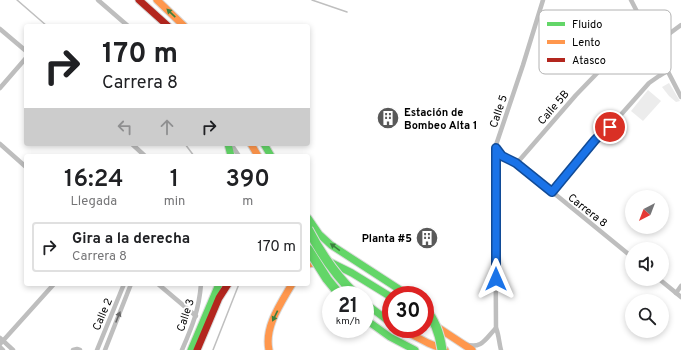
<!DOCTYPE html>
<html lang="es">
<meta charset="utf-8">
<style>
body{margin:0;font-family:Overpass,sans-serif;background:#f6f6f6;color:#202124;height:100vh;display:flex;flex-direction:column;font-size:15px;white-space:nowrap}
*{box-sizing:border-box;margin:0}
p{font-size:13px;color:#757577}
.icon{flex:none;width:22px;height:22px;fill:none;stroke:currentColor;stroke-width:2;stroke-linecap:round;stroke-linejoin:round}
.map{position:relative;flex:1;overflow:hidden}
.sheet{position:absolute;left:24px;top:154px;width:286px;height:132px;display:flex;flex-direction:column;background:#fff;border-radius:4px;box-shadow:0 2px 6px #0003}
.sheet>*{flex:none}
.top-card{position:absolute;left:24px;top:24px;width:286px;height:122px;border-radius:4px;box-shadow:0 2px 6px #0003;background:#fff;color:#202124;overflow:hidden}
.needle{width:26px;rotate:222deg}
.controls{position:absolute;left:625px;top:190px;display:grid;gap:8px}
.controls a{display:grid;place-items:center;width:44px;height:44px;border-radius:50%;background:#fff;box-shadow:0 2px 6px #0003;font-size:20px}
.speed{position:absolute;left:322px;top:286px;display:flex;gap:8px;font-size:20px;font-weight:700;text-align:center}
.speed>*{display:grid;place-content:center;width:52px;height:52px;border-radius:50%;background:#fff;box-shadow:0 2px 6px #0003;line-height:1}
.speed small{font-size:10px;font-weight:400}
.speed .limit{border:6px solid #d22;background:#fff;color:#111}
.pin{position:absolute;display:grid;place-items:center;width:34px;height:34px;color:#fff;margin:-17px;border:2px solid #fff;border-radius:50%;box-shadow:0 1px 4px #0007}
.me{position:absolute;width:44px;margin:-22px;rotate:0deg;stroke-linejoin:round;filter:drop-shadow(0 0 3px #0008)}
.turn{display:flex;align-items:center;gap:14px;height:84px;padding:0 12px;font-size:18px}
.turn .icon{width:52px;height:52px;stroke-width:2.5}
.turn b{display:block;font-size:28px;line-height:34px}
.lanes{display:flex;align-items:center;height:38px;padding:0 12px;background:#0003;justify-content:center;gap:20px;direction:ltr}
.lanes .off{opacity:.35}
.eta{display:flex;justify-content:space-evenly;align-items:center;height:68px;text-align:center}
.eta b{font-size:24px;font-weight:600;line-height:28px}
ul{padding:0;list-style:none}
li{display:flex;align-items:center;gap:12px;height:50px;margin:0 8px 6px;padding:0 4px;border:2px solid #e0e0e0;border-radius:4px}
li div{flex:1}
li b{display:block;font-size:15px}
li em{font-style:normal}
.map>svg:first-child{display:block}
</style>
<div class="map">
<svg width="681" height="350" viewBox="0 0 681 350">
<rect width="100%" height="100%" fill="#fff"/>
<!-- green -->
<g fill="#ececec">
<path d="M669,83L680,101L676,102L669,96L662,87Z"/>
<path d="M648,90L661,101L643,121L631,111Z"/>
</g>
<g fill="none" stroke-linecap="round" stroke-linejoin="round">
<!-- stream -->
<g stroke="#bfbfbf" stroke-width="1.5">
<path d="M17,0L47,26"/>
<path d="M312,0L347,12"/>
<path d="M185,144L194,156"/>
<path d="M213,350L239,284"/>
</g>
<!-- fast casing -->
<g stroke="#dbdbdb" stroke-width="9">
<g id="fast">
<path d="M228,144L231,156"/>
<path d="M264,144L271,156"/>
<path d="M308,218L319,234L331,245L408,295"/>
<path d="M308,254L318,256L352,273L391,297"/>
<path d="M365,303L391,323"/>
<path d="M365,319L390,337L415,350"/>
<path d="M191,350L219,284"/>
</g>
</g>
<!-- slow casing -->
<g stroke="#dbdbdb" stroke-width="9">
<g id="slow">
<path d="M157,0L184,26"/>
<path d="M251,144L258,156"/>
<path d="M308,264L320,262"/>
<path d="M425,319L472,350"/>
<path d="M401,329L428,343L445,350"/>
<path d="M269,350C264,327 281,303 292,284"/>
</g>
</g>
<!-- jam casing -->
<g stroke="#dbdbdb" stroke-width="9">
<g id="jam">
<path d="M139,0L168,26"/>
<path d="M197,350L219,298L228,284"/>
</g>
</g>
<!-- street -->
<g stroke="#bebebe" stroke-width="4.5">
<path d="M98,0L128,26"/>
<path d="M631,0L681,97"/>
<path d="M0,29L26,51"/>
<path d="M654,45L681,25"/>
<path d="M0,88L26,58"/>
<path d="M0,144L26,167"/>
<path d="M132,144L145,156"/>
<path d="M231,144L239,156"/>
<path d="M495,148L502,156L517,163L632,257"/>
<path d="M517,163L576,95L605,65"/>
<path d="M552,192L595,140L603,132L610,127L649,83L659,76L667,71"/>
<path d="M659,279L681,297"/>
<path d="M158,284L196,316"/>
<path d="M676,293L681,286"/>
<path d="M0,338L13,350"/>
<path d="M0,344L54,284"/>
<path d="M465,344C482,350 486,338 496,328"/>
<path d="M0,347L3,350"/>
<path d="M73,350L77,349L80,350"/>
<path d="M97,350L124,284"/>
<path d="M105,350L131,284"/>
<path d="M182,350C192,327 199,310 201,284"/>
<path d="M501,350C499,343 499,335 496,328L495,148L523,65L543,0"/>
</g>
<!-- fast -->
<use href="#fast" stroke="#63d668" stroke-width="7"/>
<!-- slow -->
<use href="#slow" stroke="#ff974d" stroke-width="7"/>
<!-- jam -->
<use href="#jam" stroke="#b3261e" stroke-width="7"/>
<!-- fast-bridge casing -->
<g stroke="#dbdbdb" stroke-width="11" stroke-linecap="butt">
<g id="fast-bridge">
<path d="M308,229C321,254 336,276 356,295"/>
<path d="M308,249L327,279L340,295"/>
<path d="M425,309C436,321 440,335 442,350"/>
</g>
</g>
<!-- fast-bridge -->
<use href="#fast-bridge" stroke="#63d668" stroke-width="9"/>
</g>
<!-- one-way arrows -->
<defs><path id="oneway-solid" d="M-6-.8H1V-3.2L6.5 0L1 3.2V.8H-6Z"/></defs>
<g fill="#3b803e">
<use href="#oneway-solid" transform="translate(171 13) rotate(-136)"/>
<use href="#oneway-solid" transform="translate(335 247) rotate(-144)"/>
<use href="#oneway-solid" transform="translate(275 316) rotate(116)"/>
</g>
<use fill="#686868" href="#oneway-solid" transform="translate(118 317) rotate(-68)"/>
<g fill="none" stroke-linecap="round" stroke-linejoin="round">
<!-- route casing -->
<g stroke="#114b97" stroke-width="10">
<path id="route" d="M496,279V148L502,156L516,163L552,192L595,140L603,132L610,127"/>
</g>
<!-- route -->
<use href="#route" stroke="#1a73e8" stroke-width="7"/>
</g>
<!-- icons -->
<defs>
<g id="building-disc" transform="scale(1.15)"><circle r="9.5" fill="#595959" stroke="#fff"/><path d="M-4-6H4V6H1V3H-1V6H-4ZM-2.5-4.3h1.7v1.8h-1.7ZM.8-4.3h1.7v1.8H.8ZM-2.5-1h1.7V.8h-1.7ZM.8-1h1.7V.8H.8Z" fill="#fff"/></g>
</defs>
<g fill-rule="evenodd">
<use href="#building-disc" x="388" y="118"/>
<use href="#building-disc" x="427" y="238"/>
</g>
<g text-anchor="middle" stroke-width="3.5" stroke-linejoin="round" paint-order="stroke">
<!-- street labels -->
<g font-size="11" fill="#000" stroke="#fff">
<text transform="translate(553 107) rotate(-49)" y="4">Calle 5B</text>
<text transform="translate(498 111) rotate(-71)" y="4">Calle 5</text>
<text transform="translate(588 210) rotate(38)" y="4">Carrera 8</text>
<text transform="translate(102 314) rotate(-67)" y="4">Calle 2</text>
<text transform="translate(185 315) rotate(-72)" y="4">Calle 3</text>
</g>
<!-- poi labels -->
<g font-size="11" font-weight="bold" fill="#000" stroke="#fff" text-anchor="start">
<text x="404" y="116">Estación de<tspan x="404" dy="13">Bombeo Alta 1</tspan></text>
<text x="412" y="242" text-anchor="end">Planta #5</text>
</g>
</g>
<!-- legend -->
<rect x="539" y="10" width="132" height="64" rx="6" fill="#fff" stroke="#b2b2b2" stroke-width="1"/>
<rect x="547" y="22" width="18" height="4" fill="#63d668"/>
<rect x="547" y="40" width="18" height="4" fill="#ff974d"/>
<rect x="547" y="58" width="18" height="4" fill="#b3261e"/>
<g font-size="11" fill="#000">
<text x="572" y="28">Fluido</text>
<text x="572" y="46">Lento</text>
<text x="572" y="64">Atasco</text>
</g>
</svg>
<div class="controls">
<a><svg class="needle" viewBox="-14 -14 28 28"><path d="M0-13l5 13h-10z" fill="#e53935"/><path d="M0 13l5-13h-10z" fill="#757577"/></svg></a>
<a><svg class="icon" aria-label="sound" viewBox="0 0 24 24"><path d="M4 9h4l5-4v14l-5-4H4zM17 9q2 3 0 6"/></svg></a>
<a><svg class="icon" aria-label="search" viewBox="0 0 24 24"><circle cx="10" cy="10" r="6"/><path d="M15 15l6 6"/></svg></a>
</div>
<div class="speed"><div>21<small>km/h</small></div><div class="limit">30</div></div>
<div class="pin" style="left:610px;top:127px;background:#d93025"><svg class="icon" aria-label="arrive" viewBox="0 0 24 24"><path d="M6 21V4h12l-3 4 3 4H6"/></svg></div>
<svg class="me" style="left:496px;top:279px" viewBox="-20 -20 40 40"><path d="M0-17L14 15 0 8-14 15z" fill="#1a73e8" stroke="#fff" stroke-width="4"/></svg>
<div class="top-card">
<div class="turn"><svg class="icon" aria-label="right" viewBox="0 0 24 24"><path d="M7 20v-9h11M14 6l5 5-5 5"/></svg><div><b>170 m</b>Carrera 8</div></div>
<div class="lanes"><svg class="icon off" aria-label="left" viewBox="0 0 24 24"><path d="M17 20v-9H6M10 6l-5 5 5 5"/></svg><svg class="icon off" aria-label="ahead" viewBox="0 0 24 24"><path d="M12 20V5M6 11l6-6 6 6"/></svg><svg class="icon" aria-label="right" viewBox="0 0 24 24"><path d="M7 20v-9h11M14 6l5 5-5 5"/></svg></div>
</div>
<section class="sheet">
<div class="eta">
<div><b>16:24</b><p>Llegada</p></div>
<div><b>1</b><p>min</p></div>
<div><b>390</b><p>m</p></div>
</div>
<ul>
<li><svg class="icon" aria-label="right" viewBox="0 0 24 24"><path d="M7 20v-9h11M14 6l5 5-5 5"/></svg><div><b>Gira a la derecha</b><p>Carrera 8</p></div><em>170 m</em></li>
</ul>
</section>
</div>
